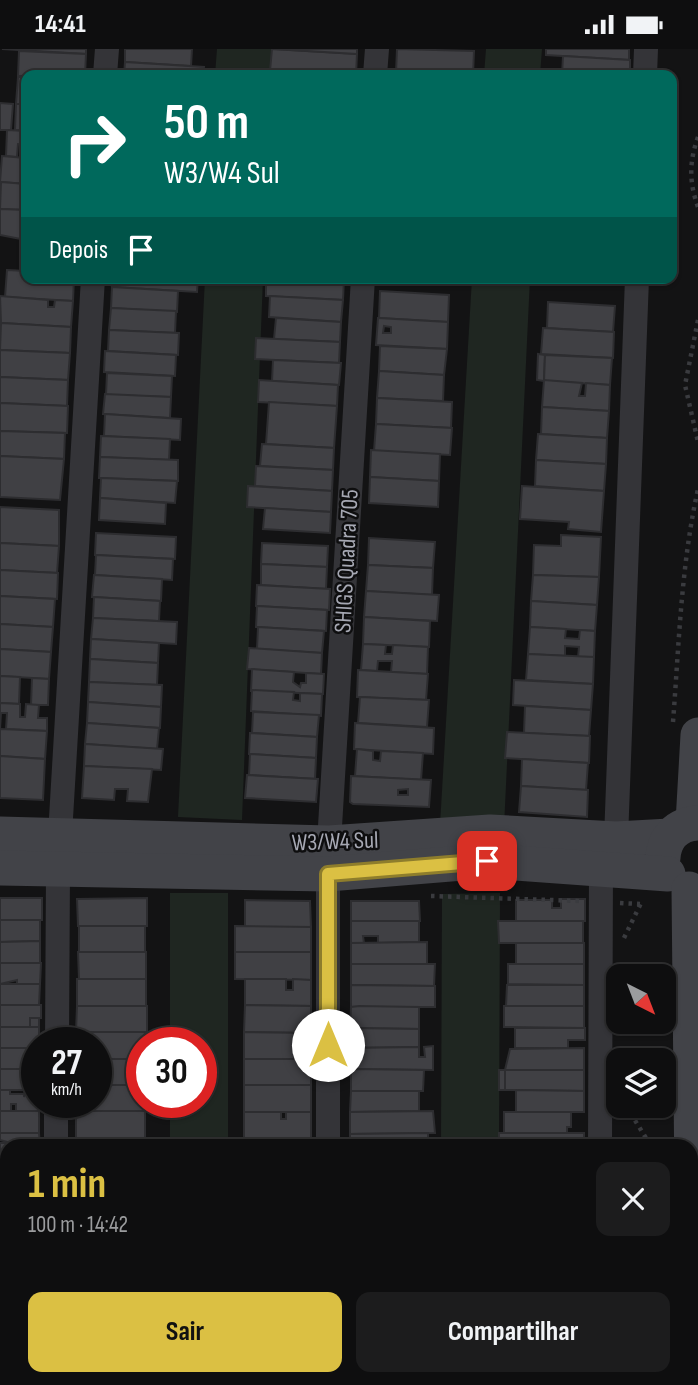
<!DOCTYPE html>
<html lang="pt">
<meta charset="utf-8">
<style>
body{margin:0;font-family:"Sofia Sans Condensed",sans-serif;background:#1c1c1d;color:#f1f3f6;height:100vh;display:flex;flex-direction:column;font-size:26px;white-space:nowrap}
*{box-sizing:border-box;margin:0}
p{font-size:23px;color:#9b9c9e}
.icon{flex:none;width:38px;height:38px;fill:none;stroke:currentColor;stroke-width:2;stroke-linecap:round;stroke-linejoin:round}
.map{position:relative;flex:1;overflow:hidden}
.panel{position:absolute;left:0px;top:1090px;width:698px;height:247px;display:flex;flex-direction:column;background:#0e0e0f;border-radius:21px 21px 0 0;box-shadow:0 2px 5px #0004,0 0 0 2px #2e2e2f}
.panel>*{flex:none}
.hud{position:absolute;left:21px;top:21px;width:656px;height:214px;border-radius:14px;box-shadow:0 2px 5px #0004,0 0 0 2px #2e2e2f;background:#00695c;color:#fff;overflow:hidden}
.needle{width:46px;rotate:138deg}
.fabs{position:absolute;left:606px;top:915px;display:grid;gap:14px}
.fabs a{display:grid;place-items:center;width:70px;height:70px;border-radius:14px;background:#0e0e0f;box-shadow:0 2px 5px #0004,0 0 0 2px #2e2e2f;font-size:35px}
.speed{position:absolute;left:21px;top:978px;display:flex;gap:14px;font-size:35px;font-weight:700;text-align:center}
.speed>*{display:grid;place-content:center;width:91px;height:91px;border-radius:50%;background:#0e0e0f;box-shadow:0 2px 5px #0004,0 0 0 2px #2e2e2f;line-height:1}
.speed small{font-size:18px;font-weight:400}
.speed .limit{border:10px solid #d22;background:#fff;color:#111}
.pin{position:absolute;display:grid;place-items:center;width:60px;height:60px;color:#fff;margin:-30px;border-radius:14px;box-shadow:0 4px 10px #0006}
.me{position:absolute;width:77px;margin:-38px;rotate:0deg;stroke-linejoin:round;filter:drop-shadow(0 0 5px #0008)}
.turn{display:flex;align-items:center;gap:24px;height:147px;padding:0 28px;font-size:32px}
.turn .icon{width:91px;height:91px;stroke-width:2.5}
.turn b{display:block;font-size:49px;line-height:60px}
.then{display:flex;align-items:center;height:66px;padding:0 28px;background:#0003;gap:14px;font-size:26px}
.round{display:grid;place-items:center;flex:none;width:74px;height:74px;border-radius:14px;background:#1c1c1d}
.headline{display:flex;align-items:center;justify-content:space-between;height:119px;padding:0 28px}
h1{font-size:42px;font-weight:700;line-height:52px;color:#dbc043}
.cta{display:flex;gap:14px;margin-top:auto;padding:14px 28px}
.cta a{flex:1;height:80px;border-radius:14px;background:#dbc043;color:#111;font-size:28px;font-weight:700;line-height:80px;text-align:center}
.cta a+a{background:#1c1c1d;color:#f1f3f6}
.status{display:flex;justify-content:space-between;align-items:center;height:49px;padding:0 35px;background:#0e0e0f;direction:ltr}
.status svg{height:19px;fill:currentColor}
.map>svg:first-child{display:block}
</style>
<div class="status"><b>14:41</b><svg viewBox="0 0 49 12"><path d="M0 12V9h3v3zM5 12V6h3v6zM10 12V3h3v9zM15 12V0h3v12zM26 1h20v11H26zM47 4h2v5h-2z"/></svg></div>
<div class="map">
<svg width="698" height="1336" viewBox="0 0 698 1336">
<rect width="100%" height="100%" fill="#131314"/>
<!-- green -->
<g fill="#1f2621">
<path d="M217,0H273L272,26H215Z"/>
<path d="M486,0H542L540,26H484Z"/>
<path d="M205,229H263L242,771L178,768Z"/>
<path d="M472,229H530L504,778L440,776Z"/>
<path d="M170,844H228V1097H170V1054H201V994H170Z"/>
<path d="M500,844L499,1097H441L442,845Z"/>
<rect x="169" y="1330" width="58" height="6"/>
<rect x="441" y="1330" width="58" height="6"/>
</g>
<!-- building -->
<g fill="#404044" stroke="#2d2d30" stroke-width="2" fill-rule="evenodd">
<path d="M2,0H86V5Z"/>
<path d="M125,0H192L191,17L125,13Z"/>
<path d="M272,0L357,5L356,26L270,22Z"/>
<path d="M274,0H357V5Z"/>
<path d="M397,0L474,2L473,26H443V23H437V26L396,24Z"/>
<path d="M546,0H629V11L546,6Z"/>
<path d="M19,2L86,5L85,26L18,27Z"/>
<path d="M563,7L630,11V26H562Z"/>
<path d="M125,13L204,18L203,26H124Z"/>
<path d="M290,22L330,25V26H289Z"/>
<path d="M396,24L425,26H442H396Z"/>
<path d="M18,28H26V55H16Z"/>
<path d="M0,54L13,55L11,81H0Z"/>
<path d="M16,55H26V82L15,81Z"/>
<path d="M7,81L26,82V96L18,95L17,108L6,107Z"/>
<path d="M2,107L26,109V135L0,133Z"/>
<path d="M1,133L26,135V161L0,160Z"/>
<path d="M0,160L26,161V191L0,186Z"/>
<path d="M7,221L26,222V229H74L73,252L5,248Z"/>
<path d="M110,229H198L197,243L112,238Z"/>
<path d="M266,229L344,230L343,251L266,247Z"/>
<path d="M112,238L178,242L177,263L111,259Z"/>
<path d="M380,242L449,246L448,273L379,269Z"/>
<path d="M0,247L48,251V258H54L55,251L73,252L71,278L1,274Z"/>
<path d="M270,247L343,251L341,273L269,268Z"/>
<path d="M548,253L615,257L613,283L547,279Z"/>
<path d="M111,259L176,262L175,284L109,281Z"/>
<path d="M276,269L341,273L340,293L274,290Z"/>
<path d="M378,269L448,273L447,300L376,296ZM384,277L391,278V284H383Z"/>
<path d="M1,274L71,278L70,304L0,301Z"/>
<path d="M543,279L614,283L613,309L541,305Z"/>
<path d="M109,281L179,284L178,306L108,302Z"/>
<path d="M256,289L340,293L339,314L255,310Z"/>
<path d="M380,297L447,300L444,326L379,322Z"/>
<path d="M0,301L70,304L68,331L0,328Z"/>
<path d="M105,302L176,306L175,327L104,323Z"/>
<path d="M538,305L545,306L544,332L537,331Z"/>
<path d="M545,306L612,309L610,336L544,332Z"/>
<path d="M273,311L341,314L339,336L272,332Z"/>
<path d="M379,322L444,326L443,352L377,349Z"/>
<path d="M107,324L172,327L171,348L106,346Z"/>
<path d="M0,328L68,331L67,357L0,354Z"/>
<path d="M259,331L338,336L337,357L258,353Z"/>
<path d="M544,331L582,334L579,347H585L586,334L610,336L609,362L542,358Z"/>
<path d="M105,345L171,348L170,369L103,365Z"/>
<path d="M377,349L452,353L451,379L376,375Z"/>
<path d="M269,353L337,357L334,399L266,395Z"/>
<path d="M0,354L68,357L67,384L0,382Z"/>
<path d="M542,358L609,362L607,389L541,385Z"/>
<path d="M105,365L181,370L180,391L104,387Z"/>
<path d="M376,375L452,379L450,406L374,402Z"/>
<path d="M0,382L65,384L64,410L0,407Z"/>
<path d="M538,385L607,389L606,415L536,411Z"/>
<path d="M101,387L170,390L169,411L100,408Z"/>
<path d="M262,395L334,399L333,421L260,417Z"/>
<path d="M371,401L440,405L439,432L370,428Z"/>
<path d="M0,407L64,410L60,451L0,448Z"/>
<path d="M100,408L178,411V432L99,429Z"/>
<path d="M536,411L606,415L604,442L535,437Z"/>
<path d="M256,417L333,421L332,442L255,437Z"/>
<path d="M370,428L439,432L438,458L369,454Z"/>
<path d="M101,429L177,432L175,454L100,449Z"/>
<path d="M248,437L332,442L331,463L247,458Z"/>
<path d="M522,437L604,442L601,483L568,480L569,473L520,470Z"/>
<path d="M100,449L166,454L165,475L99,471Z"/>
<path d="M0,458L59,461V497L0,494Z"/>
<path d="M265,459L331,463L330,484L263,480Z"/>
<path d="M96,484L176,488L175,510L95,506Z"/>
<path d="M561,486L601,488L599,528L533,526L534,496L561,497Z"/>
<path d="M369,489L435,493L433,519L368,516Z"/>
<path d="M0,494L59,497L57,524L0,521Z"/>
<path d="M262,494L328,497L327,518L261,515Z"/>
<path d="M96,506L173,510L172,531L95,526Z"/>
<path d="M261,515L327,518L326,540L261,536Z"/>
<path d="M368,516L433,519L432,546L366,542Z"/>
<path d="M0,521L58,524L57,550L0,547Z"/>
<path d="M94,526L162,530L161,552L92,548Z"/>
<path d="M533,526L599,528L597,556L531,552Z"/>
<path d="M257,536L330,540L329,561L256,557Z"/>
<path d="M366,542L439,546L437,572L364,568Z"/>
<path d="M0,547L55,550L53,578L0,575Z"/>
<path d="M94,548L160,552L159,572L93,569Z"/>
<path d="M531,552L597,556L595,582L530,578Z"/>
<path d="M257,557L327,561L326,582L256,578Z"/>
<path d="M364,568L430,572L429,598L363,595Z"/>
<path d="M93,569L177,573L176,595L91,590Z"/>
<path d="M0,575L53,578L51,603L0,600Z"/>
<path d="M258,578L324,582L322,604L257,600Z"/>
<path d="M530,578L566,580L565,589L579,590L580,581L595,582L594,608H578L579,598L565,597V607L528,605Z"/>
<path d="M91,590L159,594L158,614L90,610Z"/>
<path d="M363,595L386,596L385,605H392L393,596L428,598L427,625L391,623L392,612H378L377,622L361,621Z"/>
<path d="M249,599L322,604L321,625L247,620Z"/>
<path d="M0,600L51,603L49,630L0,627Z"/>
<path d="M528,605L594,608L593,635L526,631Z"/>
<path d="M90,610L158,614L157,636L89,633Z"/>
<path d="M252,620L294,623L293,633L300,638L301,634H306V624L324,625L323,645L251,642Z"/>
<path d="M358,621L428,625L426,651L357,648Z"/>
<path d="M0,627L20,628L19,655L0,654Z"/>
<path d="M32,629L49,630L48,656H31Z"/>
<path d="M514,631L593,635L591,661L513,656Z"/>
<path d="M89,633L162,636L161,658L88,653Z"/>
<path d="M252,641L294,643L293,651L300,652V644L322,645L321,667L251,662Z"/>
<path d="M360,648L429,651L427,678L358,674Z"/>
<path d="M88,653L161,658L160,679L87,674Z"/>
<path d="M0,654L20,655V668H25L26,655L39,656L38,669H47V682L6,680L7,664H1L0,680Z"/>
<path d="M525,657L591,661L589,687L524,684Z"/>
<path d="M253,663L319,666L317,688L252,684Z"/>
<path d="M87,674L159,679L157,700L85,695Z"/>
<path d="M355,674L434,679L433,705L354,700Z"/>
<path d="M0,680L47,682L45,710L0,707Z"/>
<path d="M507,683L590,687L589,714L505,709Z"/>
<path d="M250,684L317,688L316,709L249,705Z"/>
<path d="M85,695L163,700L161,721L84,717Z"/>
<path d="M357,700L373,702V711L380,712L381,702L423,704L421,731L355,727Z"/>
<path d="M250,705L316,709L315,730L249,726Z"/>
<path d="M0,707L45,710L43,751L0,749Z"/>
<path d="M522,710L588,714L586,741L521,737Z"/>
<path d="M84,717L152,720L148,753L127,752L128,740H115L114,751L82,749Z"/>
<path d="M247,726L318,730L316,753L245,749Z"/>
<path d="M351,727L431,731L429,758L353,755L350,753ZM408,740V746H398V741Z"/>
<path d="M521,737L588,741L587,768L519,763Z"/>
<rect x="0" y="849" width="42" height="22"/>
<path d="M147,849V877H78L77,850Z"/>
<path d="M561,850H585V872H516V851H552V859H561Z"/>
<path d="M245,851L310,852L311,878H245Z"/>
<path d="M351,852H419L420,872H351Z"/>
<path d="M0,871H40V892L0,893Z"/>
<path d="M351,872H419V893L378,894V887H363L364,894H351Z"/>
<path d="M498,872H583V894H499Z"/>
<rect x="79" y="877" width="66" height="26"/>
<path d="M235,877L311,878V903H235Z"/>
<path d="M40,892V914H0V893Z"/>
<path d="M427,893V915H351V894Z"/>
<rect x="516" y="894" width="68" height="21"/>
<path d="M78,903H146V930H79Z"/>
<path d="M235,903H311V931L235,930Z"/>
<path d="M0,914H41L40,935H17V931L0,935Z"/>
<path d="M351,915H435L434,937L351,936Z"/>
<path d="M508,915H584V936L508,935Z"/>
<rect x="77" y="930" width="69" height="27"/>
<path d="M245,930H286V941H293V930L311,931V957L245,956Z"/>
<path d="M0,935H40L39,956H0Z"/>
<path d="M351,936L435,937V958H351Z"/>
<path d="M507,936H584V957H506Z"/>
<path d="M0,956H41V969H30V978H0Z"/>
<path d="M245,956L311,957V984L244,983Z"/>
<path d="M77,957H147V983H76Z"/>
<path d="M359,957L419,958V980L350,979L351,958Z"/>
<path d="M504,957H584V979L504,978Z"/>
<rect x="30" y="969" width="9" height="9"/>
<path d="M0,978H39V994L37,999H0Z"/>
<path d="M350,979L419,980V998L351,999Z"/>
<path d="M515,979H585V991H568V999H515Z"/>
<path d="M77,983H145L142,1010H96V994H77Z"/>
<path d="M244,983L311,984V1010H244Z"/>
<path d="M433,997V1021L348,1020V999L419,998V1008H425L424,998Z"/>
<rect x="0" y="999" width="37" height="21"/>
<path d="M584,999V1021H505L510,1000Z"/>
<rect x="96" y="1010" width="46" height="26"/>
<rect x="244" y="1010" width="67" height="26"/>
<rect x="0" y="1020" width="37" height="21"/>
<path d="M351,1020L424,1021L423,1042H351Z"/>
<rect x="499" y="1021" width="6" height="20"/>
<path d="M505,1021H584V1042L505,1041Z"/>
<path d="M96,1036H142V1054H162V1062H79V1054H96Z"/>
<rect x="244" y="1036" width="67" height="27"/>
<path d="M0,1041H10V1045H24V1048L25,1041H37L39,1062H16V1055H11V1062H0Z"/>
<path d="M516,1041L584,1042V1063H516Z"/>
<path d="M351,1042H419V1062L350,1063Z"/>
<rect x="0" y="1062" width="39" height="22"/>
<rect x="76" y="1062" width="69" height="27"/>
<path d="M433,1062L435,1084L350,1085V1063Z"/>
<path d="M244,1063H281V1070H286V1063H311V1090L244,1089Z"/>
<path d="M504,1063H571V1078H567V1084H584H504Z"/>
<path d="M0,1084H39L40,1097H7V1105H0V1094H11L0,1091Z"/>
<path d="M428,1084V1097H350V1085Z"/>
<rect x="499" y="1084" width="85" height="13"/>
<rect x="79" y="1089" width="83" height="8"/>
<path d="M242,1089L311,1090V1097H242Z"/>
<rect x="0" y="1118" width="7" height="22"/>
<path d="M0,1140H7V1161L0,1160Z"/>
<path d="M0,1160L7,1161V1181H0Z"/>
<rect x="0" y="1181" width="7" height="22"/>
<rect x="0" y="1203" width="7" height="21"/>
<rect x="0" y="1224" width="7" height="21"/>
<rect x="0" y="1245" width="7" height="22"/>
<rect x="0" y="1267" width="7" height="20"/>
<rect x="0" y="1287" width="7" height="22"/>
<rect x="0" y="1309" width="7" height="21"/>
<rect x="0" y="1330" width="39" height="6"/>
<rect x="85" y="1330" width="62" height="5"/>
<rect x="244" y="1330" width="67" height="5"/>
<path d="M350,1330H427L350,1331Z"/>
<path d="M435,1330V1336H350V1331Z"/>
<rect x="516" y="1330" width="66" height="1"/>
<path d="M497,1331H582L583,1336H497Z"/>
<path d="M244,1335H311L244,1336Z"/>
</g>
<g fill="none" stroke-linecap="round" stroke-linejoin="round">
<!-- path -->
<g stroke="#3a3b3f" stroke-width="4.5" stroke-dasharray="3.5 5" stroke-linecap="butt">
<path d="M698,88C689,113 689,133 698,158"/>
<path d="M698,271L685,336L698,393"/>
<path d="M673,673C679,596 681,516 698,440"/>
<path d="M431,847L580,852"/>
<path d="M620,854L640,855"/>
<path d="M624,889L642,852"/>
<path d="M626,1057L651,1097"/>
<path d="M662,1336V1330"/>
</g>
<!-- street -->
<g stroke="#343438" stroke-width="24">
<path d="M105,26L107,0"/>
<path d="M375,26L377,0"/>
<path d="M645,26L646,0"/>
<path d="M60,786L93,229"/>
<path d="M616,790L637,229"/>
<path d="M329,794L363,229"/>
<path d="M57,994L58,822"/>
<path d="M56,1097V1054"/>
<path d="M328,1097V825"/>
<path d="M600,1097L601,819"/>
<path d="M54,1336V1330"/>
<path d="M327,1336V1330"/>
<path d="M599,1336L600,1330"/>
</g>
<!-- secondary -->
<g stroke="#424348" stroke-width="35">
<path d="M693,774L698,686"/>
<path d="M0,785L329,794L490,783L616,790L670,787"/>
<path d="M663,809C664,789 677,775 698,774"/>
<path d="M0,819L328,825L487,812L668,825"/>
<path d="M689,840L694,1336"/>
</g>
</g>
<g fill="none" stroke-linecap="round" stroke-linejoin="round">
<!-- route casing -->
<g stroke="#8e7d2c" stroke-width="18">
<path id="route" d="M328,996V825L487,812"/>
</g>
<!-- route -->
<use href="#route" stroke="#dbc043" stroke-width="12"/>
</g>
<g text-anchor="middle" stroke-width="5" stroke-linejoin="round" paint-order="stroke">
<!-- street labels -->
<g font-size="24" fill="#a6a8b3" stroke="#0e0e0f">
<text transform="translate(346 512) rotate(-87)" y="8">SHIGS Quadra 705</text>
<text transform="translate(335 792) rotate(-2)" y="8">W3/W4 Sul</text>
</g>
</g>
</svg>
<div class="fabs">
<a><svg class="needle" viewBox="-14 -14 28 28"><path d="M0-13l5 13h-10z" fill="#e53935"/><path d="M0 13l5-13h-10z" fill="#9b9c9e"/></svg></a>
<a><svg class="icon" aria-label="layers" viewBox="0 0 24 24"><path d="M12 4l9 5-9 5-9-5zM3 14l9 5 9-5"/></svg></a>
</div>
<div class="speed"><div>27<small>km/h</small></div><div class="limit">30</div></div>
<div class="pin" style="left:487px;top:812px;background:#d93025"><svg class="icon" aria-label="arrive" viewBox="0 0 24 24"><path d="M6 21V4h12l-3 4 3 4H6"/></svg></div>
<svg class="me" style="left:328px;top:996px" viewBox="-20 -20 40 40"><circle r="19" fill="#fff"/><path d="M0-13L10 11 0 6-10 11z" fill="#dbc043"/></svg>
<div class="hud">
<div class="turn"><svg class="icon" aria-label="right" viewBox="0 0 24 24"><path d="M7 20v-9h11M14 6l5 5-5 5"/></svg><div><b>50 m</b>W3/W4 Sul</div></div>
<div class="then">Depois<svg class="icon" aria-label="arrive" viewBox="0 0 24 24"><path d="M6 21V4h12l-3 4 3 4H6"/></svg></div>
</div>
<section class="panel">
<div class="headline"><div><h1>1 min</h1><p>100 m · 14:42</p></div><a class="round"><svg class="icon" aria-label="close" viewBox="0 0 24 24"><path d="M6 6l12 12M18 6L6 18"/></svg></a></div>
<div class="cta"><a>Sair</a><a>Compartilhar</a></div>
</section>
</div>
